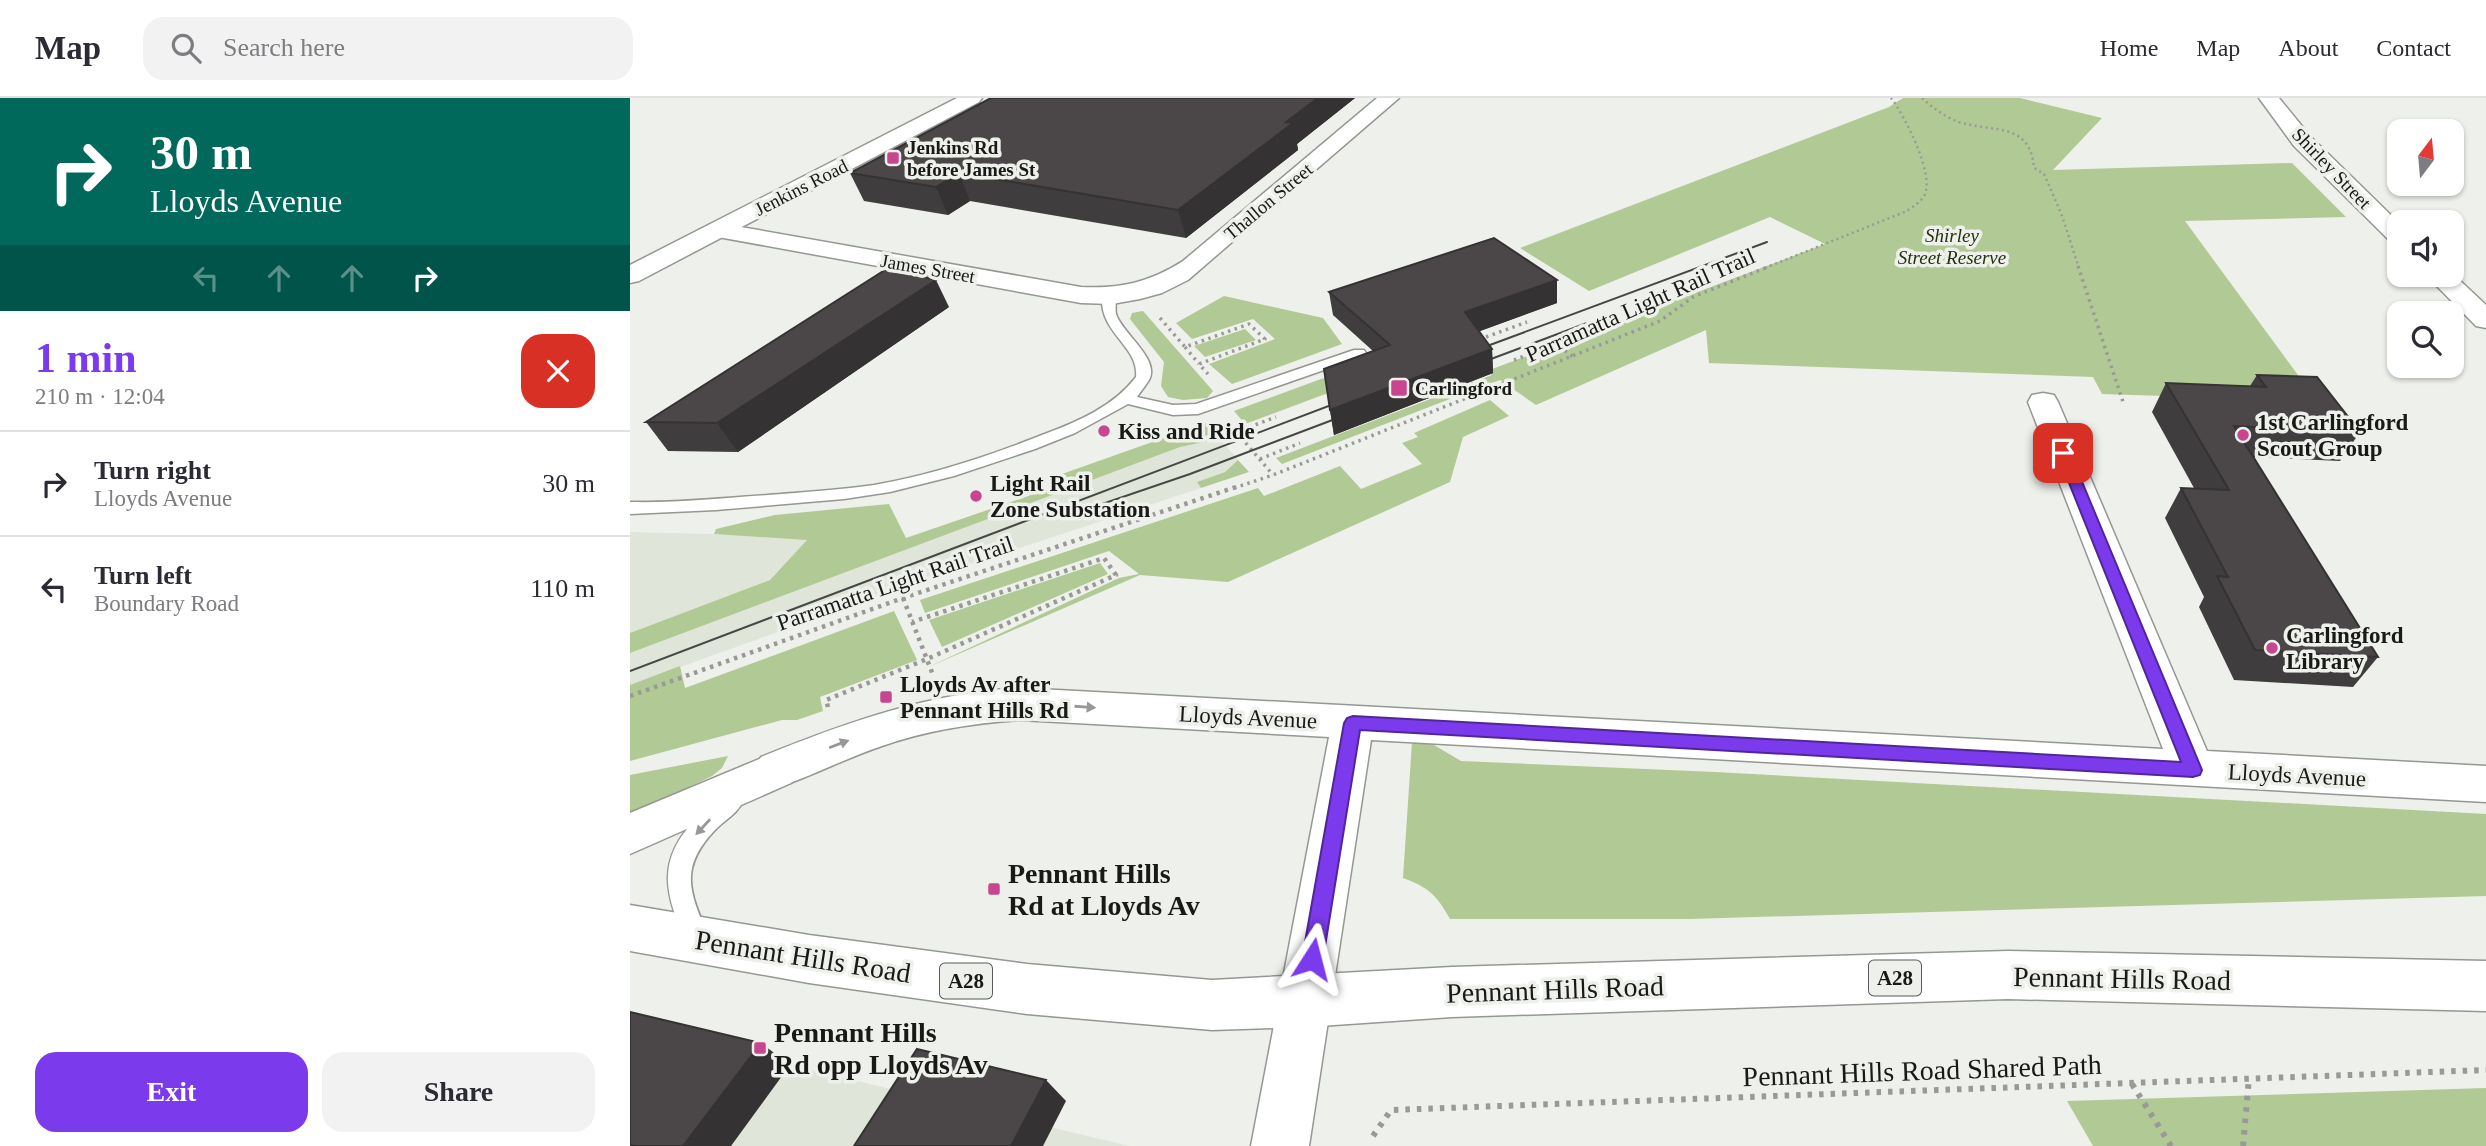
<!DOCTYPE html>
<meta charset="utf-8">
<style>
body{margin:0;font-family:"Times New Roman",serif;background:#f2f2f3;color:#2b2b33;height:100vh;display:flex;flex-direction:column;font-size:26px;white-space:nowrap}
*{box-sizing:border-box;margin:0}
p{font-size:23px;color:#7c7c81}
.icon{flex:none;width:38px;height:38px;fill:none;stroke:currentColor;stroke-width:2;stroke-linecap:round;stroke-linejoin:round}
.map{position:relative;flex:1;overflow:hidden}
.panel{display:flex;flex-direction:column;background:#fff;width:630px}
.panel>*{flex:none}
.guide{background:#00695c;color:#fff;overflow:hidden}
.needle{width:46px;rotate:16deg}
.tools{position:absolute;left:1757px;top:21px;display:grid;gap:14px}
.tools a{display:grid;place-items:center;width:77px;height:77px;border-radius:14px;background:#fff;box-shadow:0 2px 5px #0004;font-size:35px}
.pin{position:absolute;display:grid;place-items:center;width:60px;height:60px;color:#fff;margin:-30px;border-radius:14px;box-shadow:0 4px 10px #0006}
.me{position:absolute;width:77px;margin:-38px;rotate:9deg;stroke-linejoin:round;filter:drop-shadow(0 0 5px #0008)}
.turn{display:flex;align-items:center;gap:24px;height:147px;padding:0 35px;font-size:32px}
.turn .icon{width:91px;height:91px;stroke-width:2.5}
.turn b{display:block;font-size:49px;line-height:60px}
.lanes{display:flex;align-items:center;height:66px;padding:0 35px;background:#0003;justify-content:center;gap:35px;direction:ltr}
.lanes .off{opacity:.35}
.round{display:grid;place-items:center;flex:none;width:74px;height:74px;border-radius:21px;background:#f2f2f3}
.overview{display:flex;align-items:center;justify-content:space-between;height:119px;padding:0 35px}
h1{font-size:42px;font-weight:700;line-height:52px;color:#7c3aed}
.button{display:flex;gap:14px;margin-top:auto;padding:14px 35px}
.button a{flex:1;height:80px;border-radius:21px;background:#7c3aed;color:#fff;font-size:28px;font-weight:700;line-height:80px;text-align:center}
.button a+a{background:#f2f2f3;color:#2b2b33}
ul{padding:0;list-style:none}
li{display:flex;align-items:center;gap:21px;height:105px;padding:0 35px;border-top:2px solid #e1e1e2}
li div{flex:1}
li b{display:block;font-size:26px}
li em{font-style:normal}
header{display:flex;align-items:center;gap:42px;box-sizing:border-box;height:98px;padding:0 35px;background:#fff;border-bottom:2px solid #e1e1e2}
header strong{font-size:33px}
nav{display:flex;gap:38px;margin-inline-start:auto;font-size:24px}
.search{width:490px;height:63px;background:#f2f2f3;display:flex;align-items:center;gap:18px;box-sizing:border-box;padding:0 24px;border-radius:21px;color:#7c7c81;font-size:26px}
main{display:flex;flex:1;min-height:0}
.map>svg:first-child{display:block}
</style>
<header>
<strong>Map</strong>
<div class="search"><svg class="icon" aria-label="search" viewBox="0 0 24 24"><circle cx="10" cy="10" r="6"/><path d="M15 15l6 6"/></svg>Search here</div>
<nav><a>Home</a><a>Map</a><a>About</a><a>Contact</a></nav>
</header>
<main>
<section class="panel">
<div class="guide">
<div class="turn"><svg class="icon" aria-label="right" viewBox="0 0 24 24"><path d="M7 20v-9h11M14 6l5 5-5 5"/></svg><div><b>30 m</b>Lloyds Avenue</div></div>
<div class="lanes"><svg class="icon off" aria-label="left" viewBox="0 0 24 24"><path d="M17 20v-9H6M10 6l-5 5 5 5"/></svg><svg class="icon off" aria-label="ahead" viewBox="0 0 24 24"><path d="M12 20V5M6 11l6-6 6 6"/></svg><svg class="icon off" aria-label="ahead" viewBox="0 0 24 24"><path d="M12 20V5M6 11l6-6 6 6"/></svg><svg class="icon" aria-label="right" viewBox="0 0 24 24"><path d="M7 20v-9h11M14 6l5 5-5 5"/></svg></div>
</div>
<div class="overview"><div><h1>1 min</h1><p>210 m · 12:04</p></div><a class="round" style="background:#d93025;color:#fff"><svg class="icon" aria-label="close" viewBox="0 0 24 24"><path d="M6 6l12 12M18 6L6 18"/></svg></a></div>
<ul>
<li><svg class="icon" aria-label="right" viewBox="0 0 24 24"><path d="M7 20v-9h11M14 6l5 5-5 5"/></svg><div><b>Turn right</b><p>Lloyds Avenue</p></div><em>30 m</em></li>
<li><svg class="icon" aria-label="left" viewBox="0 0 24 24"><path d="M17 20v-9H6M10 6l-5 5 5 5"/></svg><div><b>Turn left</b><p>Boundary Road</p></div><em>110 m</em></li>
</ul>
<div class="button"><a>Exit</a><a>Share</a></div>
</section>
<div class="map">
<svg width="1856" height="1048" viewBox="0 0 1856 1048">
<rect width="100%" height="100%" fill="#eef0eb"/>
<!-- built -->
<g fill="#dfe5d9">
<path d="M589,341L608,361L595,374L567,384L571,390L290,483L0,587V555L550,349Z"/>
<path d="M0,434L157,438L178,441L140,482L0,535Z"/>
<path d="M0,927L160,967L499,1048H0Z"/>
</g>
<!-- green -->
<g fill="#b1c994">
<path d="M1273,0H1390L1472,20L1423,72L1662,65L1716,119L1555,123L1687,303L1472,296L1463,279L1079,265L1076,232L906,307L870,282L852,289L846,283L862,277L857,273L1195,146L1140,119L959,193L890,150L1259,9Z"/>
<path d="M594,198L693,220L712,246L602,286L579,266L645,241L623,221L562,241L546,225Z"/>
<path d="M513,213L583,293L577,300L553,302L538,299L531,288L534,264L500,221L502,215Z"/>
<path d="M615,231L626,242L575,259L564,248Z"/>
<path d="M781,248L794,259L615,326L604,313Z"/>
<path d="M837,287L843,292L652,366L646,360Z"/>
<path d="M860,302L879,318L833,339L820,384L598,484L510,477L294,571L489,480L509,476L479,453L295,515L290,502L628,390L634,398L710,368L731,391L792,366L772,345L788,339L784,335Z"/>
<path d="M576,325L589,341L550,349L0,555V535L140,482L177,442L84,436L86,431L145,417L259,406L276,440L439,384L432,376Z"/>
<path d="M608,362L619,374L571,390L567,384L595,374Z"/>
<path d="M470,465L478,476L312,549L299,522Z"/>
<path d="M264,513L287,562L190,599L193,613L167,622H152L0,663V587L50,568L55,590Z"/>
<path d="M782,644L804,647L831,663L1085,674L1856,716V798L1059,821H820C806,796 799,790 773,780Z"/>
<path d="M98,658L92,670L82,678L0,717V677Z"/>
<path d="M1856,990V1048H1463L1437,1003Z"/>
</g>
<g fill="none" stroke-linecap="round" stroke-linejoin="round">
<!-- service casing -->
<g stroke="#959793" stroke-width="3">
<g id="service">
<path d="M479,195L486,199C486,205 485,211 486,216C492,235 528,259 520,280C517,286 511,293 507,299L543,307L566,306L724,252H734L736,255L734,258L568,316L543,317L498,306L445,335L405,351L324,378L260,394L214,401L86,412L0,416V404C46,405 92,400 138,397C174,394 209,392 244,387C301,377 359,358 412,337C447,324 483,309 506,279C509,248 470,236 472,199Z"/>
<path d="M102,694L110,696L113,703C108,715 95,722 86,731C49,769 59,793 78,837L75,845L66,848L57,845C35,797 25,762 67,720C78,710 88,698 102,694Z"/>
</g>
</g>
<!-- minor casing -->
<g stroke="#959793" stroke-width="3">
<g id="minor">
<path d="M747,0H769L558,182L532,195L510,201L482,206L451,205L88,139L79,137L76,132L79,127L88,125L451,189C490,191 520,184 553,163Z"/>
<path d="M1629,0H1649L1680,38L1769,125V145L1760,143L1664,48Z"/>
<path d="M1822,175L1856,207V230L1846,228L1796,177Z"/>
<path d="M1413,295L1424,297L1428,304L1577,653L1856,668V704L741,642L679,1048H621L699,639L390,622C343,625 297,632 252,648C216,660 182,678 146,690L131,685L124,672L131,659C215,625 298,595 390,590L1533,651L1398,304L1402,297Z"/>
</g>
</g>
<!-- secondary casing -->
<g stroke="#959793" stroke-width="3">
<path id="secondary" d="M327,0H352L349,4L9,183L0,185V167Z"/>
</g>
<!-- trunk casing -->
<g stroke="#959793" stroke-width="3">
<g id="trunk">
<path d="M146,654L161,659L168,672L161,685L0,756V715Z"/>
<path d="M0,807L179,837L397,866L582,882L822,869L1378,853L1856,863V913L1378,901L822,919L675,929L582,932L397,916L179,885L0,853Z"/>
</g>
</g>
<!-- path-far3 -->
<g stroke="#999a96" stroke-width="2.5" stroke-dasharray="2 3.5" stroke-linecap="butt">
<path d="M1292,0C1303,10 1315,19 1329,24C1363,35 1400,23 1404,70L1414,76L1431,115L1449,170"/>
<path d="M1135,170L1277,113C1282,109 1291,104 1294,98C1306,79 1274,16 1261,0"/>
</g>
<!-- path-far2 -->
<g stroke="#999a96" stroke-width="3.5" stroke-dasharray="2.5 4.5" stroke-linecap="butt">
<path d="M1448,168L1493,304"/>
<path d="M530,220L555,249L619,226L635,241L569,266L578,276"/>
<path d="M856,239L897,224"/>
<path d="M555,249L569,266"/>
<path d="M884,262L926,246L943,259"/>
<path d="M841,285L853,294"/>
<path d="M602,329L643,377"/>
<path d="M606,334L646,319"/>
<path d="M491,341L509,335"/>
<path d="M630,361L670,345"/>
<path d="M604,390L643,377L1030,223L1063,199L1140,168"/>
</g>
<!-- path-far1 -->
<g stroke="#999a96" stroke-width="4.5" stroke-dasharray="3.5 5" stroke-linecap="butt">
<path d="M273,500L303,577"/>
<path d="M0,598L273,500L609,388"/>
<path d="M198,609L196,602L297,561L486,477L474,460L282,524"/>
</g>
<!-- path -->
<g stroke="#999a96" stroke-width="6" stroke-dasharray="4.5 7" stroke-linecap="butt">
<path d="M1502,986L1541,1048"/>
<path d="M743,1038L761,1012L1856,972"/>
<path d="M1613,1048L1619,980"/>
</g>
<!-- service -->
<use href="#service" fill="#fff" fill-rule="evenodd"/>
<!-- minor -->
<use href="#minor" fill="#fff" fill-rule="evenodd"/>
<!-- secondary -->
<use href="#secondary" fill="#fff" fill-rule="evenodd"/>
<!-- trunk -->
<use href="#trunk" fill="#fff" fill-rule="evenodd"/>
<!-- tram -->
<g stroke="#474845" stroke-width="2">
<path d="M841,254L1137,144"/>
<path d="M845,267L957,225"/>
<path d="M431,420L560,376L721,315"/>
<path d="M0,573L717,301"/>
</g>
</g>
<!-- wall -->
<g fill="#403d3f">
<path d="M361,0H725L667,46L668,52L556,140L340,103L318,117L234,103L220,75Z"/>
<path d="M699,194L927,205L849,233L862,251L863,275L704,337L700,312L743,253L703,217Z"/>
<path d="M319,209L108,354L38,353L16,324Z"/>
<path d="M1627,277L1730,334L1710,363L1623,359L1748,559L1723,589L1604,582L1569,509L1574,499L1535,420L1551,390H1564L1522,314L1536,285L1620,288Z"/>
</g>
<!-- shaded-wall -->
<g fill="#343233">
<path d="M688,0H725L667,46L668,52L556,140L548,112L656,24Z"/>
<path d="M329,75L340,103L318,117L306,89Z"/>
<path d="M306,182L319,209L108,354L87,325Z"/>
<path d="M927,182V205L837,238L835,214Z"/>
<path d="M862,251L863,275L704,337L700,312Z"/>
<path d="M131,945L160,967L101,1048H53Z"/>
<path d="M416,982L436,1003L413,1048H381Z"/>
</g>
<!-- building -->
<g fill="#4b4749" stroke="#343233" stroke-width="2">
<path d="M361,0H688L656,24L663,25L548,112L329,75L306,89L220,75Z"/>
<path d="M864,140L927,182L835,214L862,251L700,312L694,271L760,247L699,194Z"/>
<path d="M258,170L306,182L87,325L16,324Z"/>
<path d="M1627,277L1687,279L1730,334L1604,328L1748,559L1625,552L1587,478L1598,479L1551,390L1599,392L1536,285L1636,289Z"/>
<path d="M0,914L131,945L53,1048H4L0,1047Z"/>
<path d="M287,951L416,982L381,1048H224Z"/>
</g>
<!-- one-way arrows -->
<defs><path id="oneway-solid" d="M-6-.8H1V-3.2L6.5 0L1 3.2V.8H-6Z" transform="scale(1.75)"/></defs>
<g fill="#989897">
<use href="#oneway-solid" transform="translate(455 609) rotate(4)"/>
<use href="#oneway-solid" transform="translate(209 646) rotate(-21)"/>
<use href="#oneway-solid" transform="translate(73 729) rotate(133)"/>
</g>
<!-- route -->
<path fill="#7c3aed" stroke="#51269a" stroke-width="2" d="M1433,350L1440,355L1572,672L1570,677L1563,679L730,632L693,861L690,868L682,871L675,868L672,861L714,625L717,620L723,618L1551,664L1427,355Z"/>
<!-- markers -->
<g fill="#c7468f" stroke="#eef0eb" stroke-width="2.5">
<rect x="256" y="53" width="14" height="14" rx="3.5"/>
<rect x="760" y="281" width="18" height="18" rx="3.5"/>
<circle cx="474" cy="333" r="7"/>
<circle cx="1613" cy="337" r="7"/>
<circle cx="346" cy="398" r="7"/>
<circle cx="1642" cy="550" r="7"/>
<rect x="249" y="592" width="14" height="14" rx="3.5"/>
<rect x="357" y="784" width="14" height="14" rx="3.5"/>
<rect x="123" y="943" width="14" height="14" rx="3.5"/>
</g>
<g text-anchor="middle" stroke-width="7" stroke-linejoin="round" paint-order="stroke">
<!-- far-poi labels -->
<g font-size="19" font-weight="bold" fill="#191a18" stroke="#eef0eb" text-anchor="start">
<text x="277" y="56">Jenkins Rd<tspan x="277" dy="22">before James St</tspan></text>
<text x="785" y="297">Carlingford</text>
</g>
<!-- far-street labels -->
<g font-size="19" fill="#191a18" stroke="#eef0eb">
<text transform="translate(1702 70) rotate(46)" y="7">Shirley Street</text>
<text transform="translate(171 89) rotate(-27)" y="7">Jenkins Road</text>
<text transform="translate(638 103) rotate(-40)" y="7">Thallon Street</text>
<text transform="translate(298 170) rotate(10)" y="7">James Street</text>
</g>
<!-- far-park labels -->
<g font-size="19" font-style="italic" fill="#24320f" stroke="#eef0eb">
<text x="1322" y="144">Shirley<tspan x="1322" dy="22">Street Reserve</tspan></text>
</g>
<!-- shield labels -->
<g fill="#eef0eb" stroke="#595a57" stroke-width="2">
<rect x="1239" y="862.5" width="52" height="35" rx="5"/>
<rect x="310" y="865.5" width="52" height="35" rx="5"/>
</g>
<g font-size="21" font-weight="bold" fill="#191a18">
<text x="1265" y="887">A28</text>
<text x="336" y="890">A28</text>
</g>
<!-- street labels -->
<g font-size="23" fill="#191a18" stroke="#eef0eb">
<text transform="translate(1010 207) rotate(-24)" y="8">Parramatta Light Rail Trail</text>
<text transform="translate(265 485) rotate(-19)" y="8">Parramatta Light Rail Trail</text>
<text transform="translate(618 619) rotate(3)" y="8">Lloyds Avenue</text>
<text transform="translate(1667 677) rotate(3)" y="8">Lloyds Avenue</text>
</g>
<!-- poi labels -->
<g font-size="23" font-weight="bold" fill="#191a18" stroke="#eef0eb" text-anchor="start">
<text x="1627" y="332">1st Carlingford<tspan x="1627" dy="26">Scout Group</tspan></text>
<text x="488" y="341">Kiss and Ride</text>
<text x="360" y="393">Light Rail<tspan x="360" dy="26">Zone Substation</tspan></text>
<text x="1656" y="545">Carlingford<tspan x="1656" dy="26">Library</tspan></text>
<text x="270" y="594">Lloyds Av after<tspan x="270" dy="26">Pennant Hills Rd</tspan></text>
</g>
<!-- near-poi labels -->
<g font-size="28" font-weight="bold" fill="#191a18" stroke="#eef0eb" text-anchor="start">
<text x="378" y="785">Pennant Hills<tspan x="378" dy="32">Rd at Lloyds Av</tspan></text>
<text x="144" y="944">Pennant Hills<tspan x="144" dy="32">Rd opp Lloyds Av</tspan></text>
</g>
<!-- near-street labels -->
<g font-size="28" fill="#191a18" stroke="#eef0eb">
<text transform="translate(173 858) rotate(9)" y="10">Pennant Hills Road</text>
<text transform="translate(1492 880) rotate(1)" y="10">Pennant Hills Road</text>
<text transform="translate(925 891) rotate(-2)" y="10">Pennant Hills Road</text>
<text transform="translate(1292 972) rotate(-2)" y="10">Pennant Hills Road Shared Path</text>
</g>
</g>
</svg>
<div class="tools">
<a><svg class="needle" viewBox="-14 -14 28 28"><path d="M0-13l5 13h-10z" fill="#e53935"/><path d="M0 13l5-13h-10z" fill="#7c7c81"/></svg></a>
<a><svg class="icon" aria-label="sound" viewBox="0 0 24 24"><path d="M4 9h4l5-4v14l-5-4H4zM17 9q2 3 0 6"/></svg></a>
<a><svg class="icon" aria-label="search" viewBox="0 0 24 24"><circle cx="10" cy="10" r="6"/><path d="M15 15l6 6"/></svg></a>
</div>
<div class="pin" style="left:1433px;top:355px;background:#d93025"><svg class="icon" aria-label="arrive" viewBox="0 0 24 24"><path d="M6 21V4h12l-3 4 3 4H6"/></svg></div>
<svg class="me" style="left:682px;top:861px" viewBox="-20 -20 40 40"><path d="M0-17L14 15 0 8-14 15z" fill="#7c3aed" stroke="#fff" stroke-width="4"/></svg>
</div>
</main>
